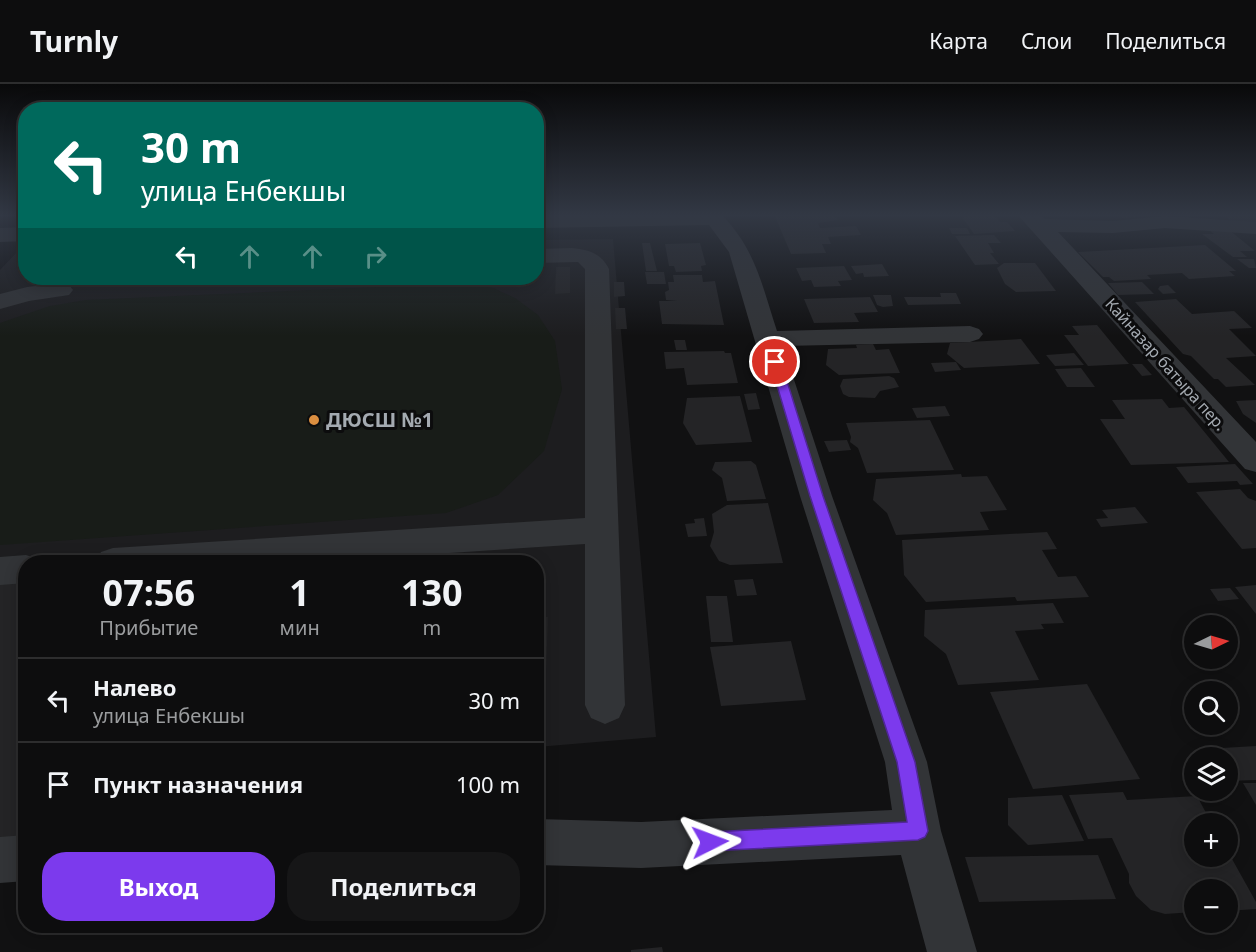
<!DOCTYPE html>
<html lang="ru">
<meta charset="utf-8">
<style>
body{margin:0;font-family:"Noto Sans",sans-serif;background:#161617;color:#f1f3f6;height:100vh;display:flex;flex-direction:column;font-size:22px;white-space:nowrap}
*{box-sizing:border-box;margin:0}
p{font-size:20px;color:#9a9c9e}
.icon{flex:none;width:33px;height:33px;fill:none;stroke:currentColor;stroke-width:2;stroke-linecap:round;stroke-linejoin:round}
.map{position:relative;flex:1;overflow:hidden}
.sheet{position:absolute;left:18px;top:471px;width:526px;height:378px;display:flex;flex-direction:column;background:#0d0d0e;border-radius:24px;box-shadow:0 3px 15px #0003,0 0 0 2px #2d2d2e}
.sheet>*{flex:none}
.hud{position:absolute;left:18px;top:18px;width:526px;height:183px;border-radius:24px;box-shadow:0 3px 15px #0003,0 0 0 2px #2d2d2e;background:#00695c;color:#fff;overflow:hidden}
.needle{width:39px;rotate:85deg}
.buttons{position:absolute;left:1184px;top:531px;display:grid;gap:12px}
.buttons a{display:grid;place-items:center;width:54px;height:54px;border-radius:50%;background:#0d0d0e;box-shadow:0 3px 15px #0003,0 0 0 2px #2d2d2e;font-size:30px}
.pin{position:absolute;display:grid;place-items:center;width:51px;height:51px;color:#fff;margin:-26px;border:3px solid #fff;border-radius:50%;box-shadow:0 2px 6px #0007}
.me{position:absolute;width:66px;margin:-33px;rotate:87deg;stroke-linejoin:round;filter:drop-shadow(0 0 4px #0008)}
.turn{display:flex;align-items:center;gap:21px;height:126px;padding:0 24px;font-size:27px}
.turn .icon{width:78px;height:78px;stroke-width:2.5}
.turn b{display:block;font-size:42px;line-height:51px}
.lanes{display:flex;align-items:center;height:57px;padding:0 24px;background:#0003;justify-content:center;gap:30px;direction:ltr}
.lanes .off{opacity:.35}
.eta{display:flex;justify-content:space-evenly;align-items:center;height:102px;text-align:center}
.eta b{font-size:36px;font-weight:700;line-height:42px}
.cta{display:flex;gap:12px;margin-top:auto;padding:12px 24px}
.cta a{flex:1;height:69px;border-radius:24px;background:#7c3aed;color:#fff;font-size:24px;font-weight:700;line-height:69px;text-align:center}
.cta a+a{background:#161617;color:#f1f3f6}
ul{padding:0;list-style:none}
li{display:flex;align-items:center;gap:18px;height:84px;padding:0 24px;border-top:2px solid #2d2d2e}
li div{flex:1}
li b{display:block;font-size:22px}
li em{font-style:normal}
header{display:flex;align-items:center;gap:36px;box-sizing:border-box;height:84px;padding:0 30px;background:#0d0d0e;border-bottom:2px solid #2d2d2e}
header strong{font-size:28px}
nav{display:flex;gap:33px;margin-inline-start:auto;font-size:21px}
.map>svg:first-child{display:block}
</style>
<header>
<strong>Turnly</strong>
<nav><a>Карта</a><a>Слои</a><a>Поделиться</a></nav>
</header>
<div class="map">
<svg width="1256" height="868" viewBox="0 0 1256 868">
<rect width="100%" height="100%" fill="#111112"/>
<!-- built -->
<path fill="#1d1d1f" d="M613,155L656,653L537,663V478H26L0,705V186L18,167H25L26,194H537V156Z"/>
<!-- green -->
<path fill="#181c18" d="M470,199L493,204L515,214L538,231L555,257L562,305L544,367L498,411L446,429L0,461V239L50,222L86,216Z"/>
<!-- building -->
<g fill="#242426">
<path d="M774,130H834L838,136L818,139L820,144L856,142L861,151L828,153L831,160H822L826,169L791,170Z"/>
<path d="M960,130H994L1000,138H1007L1015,147L974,150Z"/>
<path d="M1117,130H1140L1144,133L1121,134Z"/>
<path d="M1224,130H1256V140L1232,139Z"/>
<path d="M949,144H967L970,150H952Z"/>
<path d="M1228,145L1255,167H1240L1247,173H1233L1202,150H1214L1209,146Z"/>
<path d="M994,151L1001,159H988L994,169H990L999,180L975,181L955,152Z"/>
<path d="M642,159H650L657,187H646Z"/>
<path d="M700,159L706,181L701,182L702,187L676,188L674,182H669L665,160Z"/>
<path d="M1205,161L1236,187H1229L1235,192L1189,195L1182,189L1147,191L1151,195L1114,197L1109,193H1103L1078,168Z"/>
<path d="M1237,175H1254L1256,184H1249Z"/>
<path d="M1004,179H1035L1056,207L1016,208L1005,200L997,184Z"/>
<path d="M882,180L889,192L864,193L863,189L856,190L851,182Z"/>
<path d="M844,182L852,196L838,197L841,202L814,203L811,196L802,197L796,184Z"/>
<path d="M556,183H570V209L555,210Z"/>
<path d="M645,188H664L666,200H647Z"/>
<path d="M673,191H702L703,198L715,197L724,241L662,240L659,217H677L666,216L665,208L669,206L668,198H674Z"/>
<path d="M614,198H624L625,212L614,213Z"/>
<path d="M1142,198L1154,210L1118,211L1108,199Z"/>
<path d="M1168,201L1176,209L1163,210L1158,205L1160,202Z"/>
<path d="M940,209H956L961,220L908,221L904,213H941Z"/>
<path d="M873,211H891L893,222L883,223L877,221Z"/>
<path d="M870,213L878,228L854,229L859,238L814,239L804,215Z"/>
<path d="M1176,215L1192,230L1234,227L1252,244L1229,245L1256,272L1226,274L1255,301L1226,303L1218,295H1214L1191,272L1183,270L1135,218Z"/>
<path d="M615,224H625L627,245H616Z"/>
<path d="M1097,241L1129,280L1088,282L1064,251H1079L1072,242Z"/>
<path d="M1021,255L1040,280L964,284L947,270L950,259Z"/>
<path d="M674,256H685L687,266H676Z"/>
<path d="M873,260L876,266L889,265L900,289L839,291L826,281L828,265L857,264L856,261Z"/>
<path d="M724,267L725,269H731L738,299L687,301L684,284L666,285L664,268Z"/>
<path d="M1074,269L1084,281L1055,282L1046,271Z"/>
<path d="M956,278L961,286L935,288L931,279Z"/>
<path d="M1132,280H1142L1152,291L1142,292Z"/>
<path d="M1081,284L1095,303H1067L1055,285Z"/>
<path d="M889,292L894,294L899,303L880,307L875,314L849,313L843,310L840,302L843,295Z"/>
<path d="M756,309L760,325L748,326L744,310Z"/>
<path d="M740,312L752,358L696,361L683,339L687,314Z"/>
<path d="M1162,315L1169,324L1184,323L1229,378L1131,381L1100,335H1125L1112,316Z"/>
<path d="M1256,316V339L1243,330L1236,317Z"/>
<path d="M945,322L950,332L917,334L912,324Z"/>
<path d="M930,336L954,386L867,389L858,364L850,358L851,353L846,339Z"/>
<path d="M847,356L851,366L829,368L824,357Z"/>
<path d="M751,377L756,381L766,415L727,417L722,394L712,386L715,378Z"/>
<path d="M1235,380L1253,400L1240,401L1237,397L1188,399L1176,383Z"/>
<path d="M961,390L962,393L987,392L1007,426L980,428L989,446L896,451L887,429L873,416L876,395Z"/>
<path d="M1240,405L1248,414L1256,417V464L1242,465L1196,408Z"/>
<path d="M768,419L783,479L730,481L719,477L710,462L714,448L712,430L727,421Z"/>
<path d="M1135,423L1148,439L1101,443L1096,435L1108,434L1102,426Z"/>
<path d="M704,434L707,452L688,453L685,440L695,439L694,435Z"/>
<path d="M1047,448L1057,465L1042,466L1058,493L1076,492L1089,513L1017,517L1015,513L926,518L904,491L902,456Z"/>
<path d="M26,491V753L0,755V492Z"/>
<path d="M753,495L757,511L737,512L734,496Z"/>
<path d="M1256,501V530L1235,503Z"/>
<path d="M1230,504L1239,515L1218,517L1210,505Z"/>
<path d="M706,512H727L733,558H711Z"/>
<path d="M1053,519L1064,539L1041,540L1044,545L1015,547L1039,596L958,601L946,570L924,552L925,526Z"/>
<path d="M537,533H548L546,590H537Z"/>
<path d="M791,557L806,616L721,622L710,563Z"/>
<path d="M1087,600L1140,695L1033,705L990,608Z"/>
<path d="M1256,662V696L1227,697V674H1210L1205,665Z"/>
<path d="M1243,699H1256V721Z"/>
<path d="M1123,708L1127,716L1197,712L1212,740H1194V772H1227V766L1256,818V825L1227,827V806H1194V828L1165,830L1151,826L1136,812L1129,799V790L1112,754L1088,755L1069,711Z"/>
<path d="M1062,711L1084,757L1028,761L1008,741V714Z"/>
<path d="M1098,771L1116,815L979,818L965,773Z"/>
<path d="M662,863L663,868H631V866Z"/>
</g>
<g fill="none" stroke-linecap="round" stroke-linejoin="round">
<!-- minor -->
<g fill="#323437" fill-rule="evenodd">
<path d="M622,130L722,131C756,166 762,202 777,247L970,242L979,245L983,250L979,255L970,258L783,262L832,412L927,678L941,747L977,868H927L901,771L641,784L537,781V735L641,738L892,726L885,678L800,412L729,168L709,141L537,144V132Z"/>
<path d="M1017,130H1040L1045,135L1113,137L1165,132L1256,138V150L1165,144L1113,149L1058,148L1256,358V388L1245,385Z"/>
<path d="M26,143V157L0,158V144Z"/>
<path d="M572,164C589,166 601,169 609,185L625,621L619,634L605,640L591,634L585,621V460L313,478H96L101,468L113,464L585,434V185L578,178L537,179V165Z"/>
<path d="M61,199L69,201L73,206L69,211L29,217L0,225V210L27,203Z"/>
<path d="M26,471L38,475L40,478H26V499L0,501V473Z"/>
<path d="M26,751V797L0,799V753Z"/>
</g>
</g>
<!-- sky -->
<linearGradient id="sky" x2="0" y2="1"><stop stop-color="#09090a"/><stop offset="0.52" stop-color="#323844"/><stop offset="1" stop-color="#323844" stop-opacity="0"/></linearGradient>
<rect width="1256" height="252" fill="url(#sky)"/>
<!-- route -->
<path fill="#7c3aed" stroke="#51269a" stroke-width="1.5" d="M775,274L781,278L823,412L915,678L928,747L925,753L918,756L710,767L704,764L701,758L704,751L710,748L907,738L897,678L810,412L770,278Z"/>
<!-- markers -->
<circle fill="#db8f40" stroke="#0c0c0d" stroke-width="2" cx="314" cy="336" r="6"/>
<g text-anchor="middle" stroke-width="6" stroke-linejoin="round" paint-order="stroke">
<!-- far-street labels -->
<g font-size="16" fill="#a4aab1" stroke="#0c0c0d">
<text transform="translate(1166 280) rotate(48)" y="6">Кайназар батыра пер.</text>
</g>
<!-- poi labels -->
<g font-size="20" font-weight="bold" fill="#a4aab1" stroke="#0c0c0d" text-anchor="start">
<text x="326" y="343">ДЮСШ №1</text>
</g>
</g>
</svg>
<div class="buttons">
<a><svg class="needle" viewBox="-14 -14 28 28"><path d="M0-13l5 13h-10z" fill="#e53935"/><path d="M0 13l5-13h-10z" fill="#9a9c9e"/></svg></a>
<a><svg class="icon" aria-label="search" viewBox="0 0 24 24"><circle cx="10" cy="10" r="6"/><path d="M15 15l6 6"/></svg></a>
<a><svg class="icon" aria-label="layers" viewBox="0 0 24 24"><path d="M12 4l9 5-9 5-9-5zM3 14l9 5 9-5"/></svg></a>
<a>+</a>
<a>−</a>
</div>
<div class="pin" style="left:775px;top:278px;background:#d93025"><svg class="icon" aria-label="arrive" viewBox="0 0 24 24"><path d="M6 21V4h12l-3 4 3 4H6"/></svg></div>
<svg class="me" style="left:710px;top:758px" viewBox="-20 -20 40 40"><path d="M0-17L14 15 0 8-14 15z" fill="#7c3aed" stroke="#fff" stroke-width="4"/></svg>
<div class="hud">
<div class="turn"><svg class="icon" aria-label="left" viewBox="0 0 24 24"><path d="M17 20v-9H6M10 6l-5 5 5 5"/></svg><div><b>30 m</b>улица Енбекшы</div></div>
<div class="lanes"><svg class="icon" aria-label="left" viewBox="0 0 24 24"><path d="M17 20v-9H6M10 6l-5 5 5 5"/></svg><svg class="icon off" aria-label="ahead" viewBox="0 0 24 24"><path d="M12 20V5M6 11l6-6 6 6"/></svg><svg class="icon off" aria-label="ahead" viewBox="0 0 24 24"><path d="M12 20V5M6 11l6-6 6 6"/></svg><svg class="icon off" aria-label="right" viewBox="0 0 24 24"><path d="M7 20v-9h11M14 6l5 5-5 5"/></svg></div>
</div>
<section class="sheet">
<div class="eta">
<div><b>07:56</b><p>Прибытие</p></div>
<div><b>1</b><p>мин</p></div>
<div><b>130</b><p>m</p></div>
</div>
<ul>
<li><svg class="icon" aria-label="left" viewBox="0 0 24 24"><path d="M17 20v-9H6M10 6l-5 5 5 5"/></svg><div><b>Налево</b><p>улица Енбекшы</p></div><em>30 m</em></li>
<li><svg class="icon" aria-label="arrive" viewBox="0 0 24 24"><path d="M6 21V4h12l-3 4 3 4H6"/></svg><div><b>Пункт назначения</b></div><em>100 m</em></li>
</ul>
<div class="cta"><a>Выход</a><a>Поделиться</a></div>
</section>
</div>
